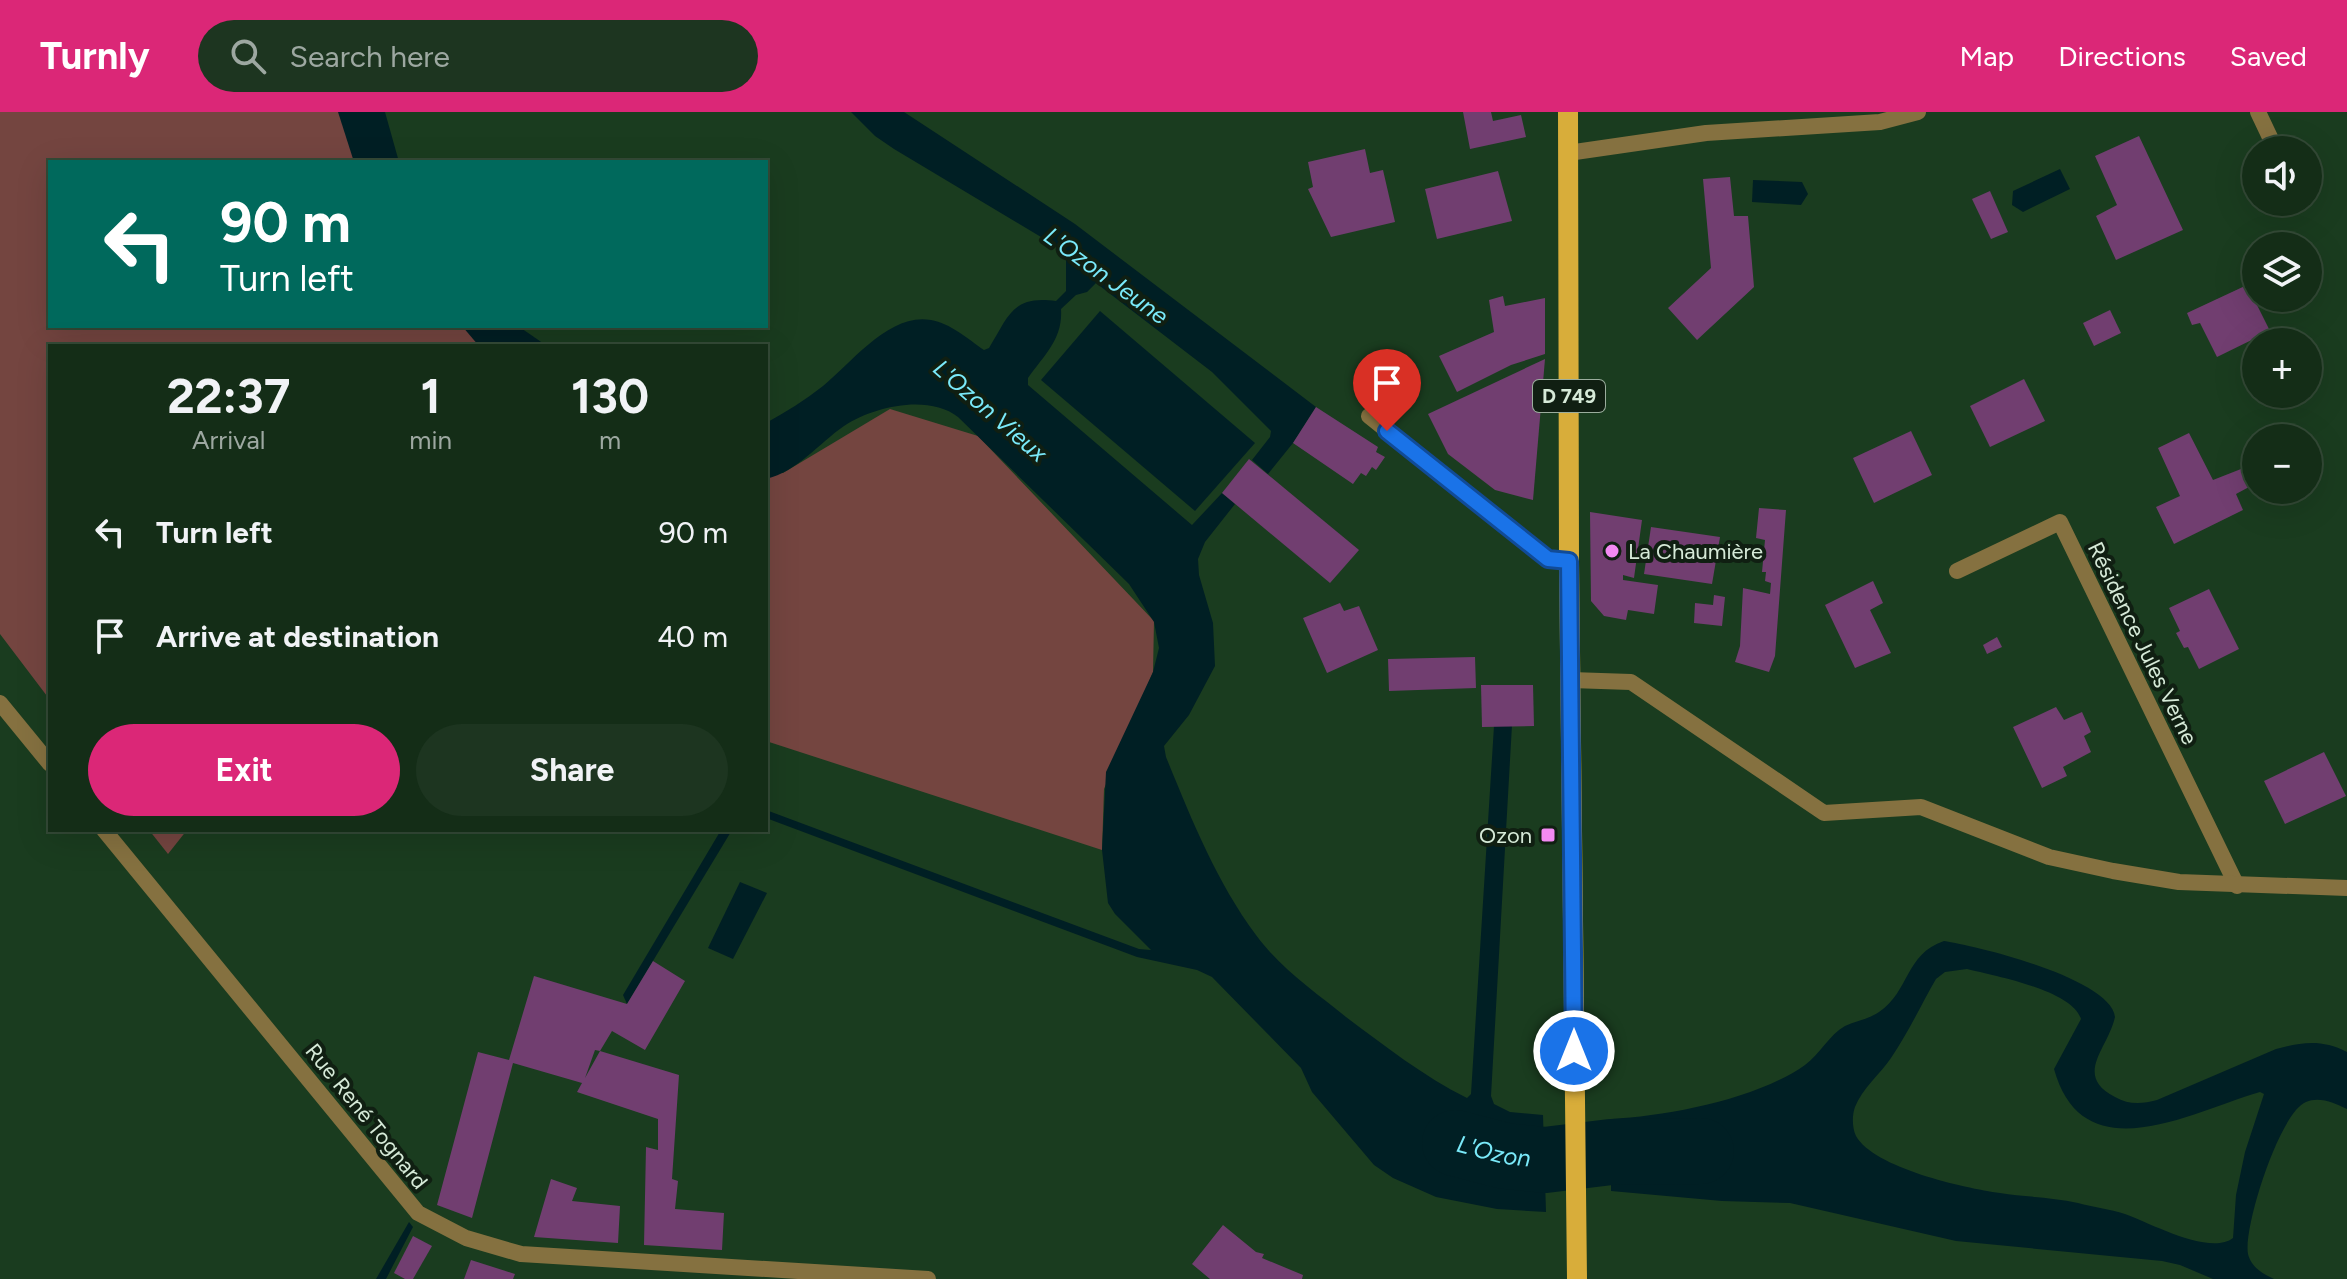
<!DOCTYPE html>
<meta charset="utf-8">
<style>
body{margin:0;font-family:Figtree,sans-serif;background:#1d3520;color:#f1f3f6;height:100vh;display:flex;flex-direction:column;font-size:30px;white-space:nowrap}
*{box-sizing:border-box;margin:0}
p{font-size:26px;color:#9da8a1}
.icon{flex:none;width:44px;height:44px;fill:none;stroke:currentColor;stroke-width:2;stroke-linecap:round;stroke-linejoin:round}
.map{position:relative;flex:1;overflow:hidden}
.panel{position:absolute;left:48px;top:232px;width:720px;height:488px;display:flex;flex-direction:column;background:#142d17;border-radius:0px;box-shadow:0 8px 32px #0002,0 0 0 2px #334936}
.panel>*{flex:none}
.hud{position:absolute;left:48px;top:48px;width:720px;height:168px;border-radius:0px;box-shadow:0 8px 32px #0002,0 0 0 2px #334936;background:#00695c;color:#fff;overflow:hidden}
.buttons{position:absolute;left:2242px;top:24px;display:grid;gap:16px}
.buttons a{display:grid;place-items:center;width:80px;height:80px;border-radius:50%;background:#142d17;box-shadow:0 8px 32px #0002,0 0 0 2px #334936;font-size:40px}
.pin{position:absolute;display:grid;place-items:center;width:68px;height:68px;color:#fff;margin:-82px -34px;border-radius:50% 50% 50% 0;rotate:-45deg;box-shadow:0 0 8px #0007}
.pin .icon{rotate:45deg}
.me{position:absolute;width:88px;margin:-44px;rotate:0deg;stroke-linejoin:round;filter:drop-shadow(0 0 6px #0008)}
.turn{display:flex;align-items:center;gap:28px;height:168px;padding:0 40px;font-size:36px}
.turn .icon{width:104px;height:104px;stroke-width:2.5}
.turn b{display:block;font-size:56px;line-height:68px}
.eta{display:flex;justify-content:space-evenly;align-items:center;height:136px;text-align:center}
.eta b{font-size:48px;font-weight:700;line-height:56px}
.action{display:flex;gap:16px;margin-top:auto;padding:16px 40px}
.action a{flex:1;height:92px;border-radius:48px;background:#db2777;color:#fff;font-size:32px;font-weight:700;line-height:92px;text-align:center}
.action a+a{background:#1d3520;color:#f1f3f6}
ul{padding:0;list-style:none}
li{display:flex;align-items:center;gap:24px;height:104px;padding:0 40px}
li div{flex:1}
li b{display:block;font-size:30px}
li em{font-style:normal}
header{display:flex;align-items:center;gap:48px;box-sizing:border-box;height:112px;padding:0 40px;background:#db2777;color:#fff}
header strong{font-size:38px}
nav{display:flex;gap:44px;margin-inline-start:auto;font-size:28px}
.search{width:560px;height:72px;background:#1d3520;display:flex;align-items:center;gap:20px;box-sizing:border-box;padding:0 28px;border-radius:44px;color:#9da8a1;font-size:30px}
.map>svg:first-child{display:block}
</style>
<header>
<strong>Turnly</strong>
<div class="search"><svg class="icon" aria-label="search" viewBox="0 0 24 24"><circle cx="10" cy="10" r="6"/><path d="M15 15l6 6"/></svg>Search here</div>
<nav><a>Map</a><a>Directions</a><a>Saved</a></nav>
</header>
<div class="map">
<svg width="2347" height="1167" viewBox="0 0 2347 1167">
<rect width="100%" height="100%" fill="#1a3c1f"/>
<!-- green -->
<g fill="#744540">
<path d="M0,0H341L356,50H50V214H466L481,234H50V588L0,522Z"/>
<path d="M890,297L978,324L1154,509L1153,560L1104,677L1102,738L766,629V359L783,361Z"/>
<path d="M149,718H187L168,742Z"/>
</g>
<!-- water -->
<g fill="#001f24" fill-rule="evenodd">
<path d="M338,0H385L399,50H354Z"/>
<path d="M851,0H904L1075,112L1316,295L1293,331L1268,362L1252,348L1270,325L1271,319L1212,260L1096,171L1087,180L1076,183L1061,197C1063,227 1045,242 1028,266V273L1192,413L1222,381L1235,392L1205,430L1198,447L1199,463L1213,511L1215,554L1189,603L1164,634L1166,645C1191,706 1216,769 1256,823C1280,856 1315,880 1346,905C1385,934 1423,964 1467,986L1471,982L1494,614L1512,613L1491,984L1494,992L1510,1000L1543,1003L1546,1100L1497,1097L1436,1085L1393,1066L1374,1053L1312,980L1301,956L1212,865L1197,858L1137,845L766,706V698L1139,837L1151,838L1115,802L1108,791L1102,738L1106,660L1153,560L1159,536L1154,510L1129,472L958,305C929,282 874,294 844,314C818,332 798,359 766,367V311C786,300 805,288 823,274C851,251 890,200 931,208C950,211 968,227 984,238L989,236C1009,203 1013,183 1056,189L1066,179V140L894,37L875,24Z"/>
<path d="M2060,57L2070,77L2023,100L2012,93L2013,79Z"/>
<path d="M1753,68L1802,70L1808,82L1801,93L1752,90Z"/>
<path d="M1100,199L1255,331L1195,399L1041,268Z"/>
<path d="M462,214H518L547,234H479Z"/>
<path d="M721,718H732L627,892L623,883Z"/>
<path d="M740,770L767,781L733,847L708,836Z"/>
<path d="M1944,829C1978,834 2111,867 2115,905C2108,937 2073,963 2115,985C2129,993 2142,992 2157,988L2276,937C2302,930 2322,927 2347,940V997C2335,991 2319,984 2306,990C2280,1000 2243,1115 2248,1142C2251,1155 2263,1162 2274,1167H2213L2180,1153L2162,1149L1956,1129L1790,1091L1722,1089L1611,1079V1007C1669,1004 1757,987 1805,953C1820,942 1829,923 1845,914C1856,909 1869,907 1879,900C1910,879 1905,842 1944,829ZM1967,857C1995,864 2072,878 2081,907L2054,957C2083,1062 2191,1000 2260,980L2264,982L2245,1040L2236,1083L2233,1126C2210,1144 2150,1111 2125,1102C2110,1097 2093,1095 2078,1091C2052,1085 2025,1085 2000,1081C1964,1076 1874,1056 1856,1024C1852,1016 1852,1003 1855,995C1862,977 1880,962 1891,946C1908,921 1921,893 1936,867L1945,860Z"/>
<path d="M409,1110L413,1115L386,1167H376Z"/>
</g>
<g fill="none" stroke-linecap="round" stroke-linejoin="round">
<!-- river -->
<path stroke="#001f24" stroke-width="66" id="s1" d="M1455,1031L1505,1044L1545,1048L1611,1040L1701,1039"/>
</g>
<!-- building -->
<g fill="#713e70">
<path d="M1463,0H1491L1493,9L1521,3L1526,25L1470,37Z"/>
<path d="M2139,24L2183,118L2116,148L2096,104L2117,93L2095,44Z"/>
<path d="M1365,37L1370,61L1383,58L1395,110L1331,125L1308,77L1313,75L1308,50Z"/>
<path d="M1498,59L1512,109L1437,127L1425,77Z"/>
<path d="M1730,65L1734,104H1748L1754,175L1697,228L1668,196L1711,156L1703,67Z"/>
<path d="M1990,79L2008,120L1991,127L1972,87Z"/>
<path d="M2247,173L2270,219L2217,245L2200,211L2192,213L2187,201Z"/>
<path d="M1503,184L1505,194L1545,186V242L1511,253L1457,280L1439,244L1494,220L1489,188Z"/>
<path d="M2110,198L2121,221L2094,234L2083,211Z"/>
<path d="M1545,247L1533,388L1495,378L1448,342L1428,302Z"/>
<path d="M2024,267L2045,309L1990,335L1970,294Z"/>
<path d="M1316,295L1378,335L1376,340L1385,345L1376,358L1372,355L1366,364L1361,361L1353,372L1293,331Z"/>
<path d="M1911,319L1932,363L1874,391L1853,346Z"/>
<path d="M2189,321L2213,368L2241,357L2249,375L2236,382L2243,398L2174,432L2156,395L2180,384L2158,336Z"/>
<path d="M1249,347L1359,438L1330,471L1222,381Z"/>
<path d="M1759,396L1786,398L1775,544L1769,560L1735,550L1740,534L1743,476L1770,482L1771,471L1765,469L1766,460H1762L1765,428L1756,426Z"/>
<path d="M1590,400L1642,408L1634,466L1623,463V468L1658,473L1654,502L1628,498L1626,508L1604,504L1591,489Z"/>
<path d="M1651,415L1720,425L1712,472L1644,462Z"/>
<path d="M1873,469L1883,491L1870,498L1891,541L1855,556L1825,493Z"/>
<path d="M2209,477L2239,537L2199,557L2188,535L2184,536L2176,521L2180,519L2169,496Z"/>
<path d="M1714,483L1725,485L1722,514L1694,511L1695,491L1713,493Z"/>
<path d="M1340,491L1344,499L1359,494L1378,538L1327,561L1303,506Z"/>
<path d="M1997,525L2002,535L1987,542L1983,533Z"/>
<path d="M1475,545L1476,576L1389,579L1388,547Z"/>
<path d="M1481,573H1533L1534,614L1482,615Z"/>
<path d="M2056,595L2064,608L2082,600L2091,620L2084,624L2091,640L2063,655L2067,664L2042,676L2013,615Z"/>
<path d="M2324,640L2346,684L2285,712L2264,669Z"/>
<path d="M653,849L685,869L645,938L612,919L600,939L595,938L585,966L600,939L679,963L672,1067L678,1069L675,1097L724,1101L722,1138L644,1133L646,1035L658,1038V1007L577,980L582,971L513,951L472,1106L437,1093L478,940L509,948L534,864L627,892Z"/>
<path d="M551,1067L577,1076L572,1089L620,1094L618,1131L534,1125Z"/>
<path d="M1223,1113L1256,1140L1264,1142L1262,1146L1303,1163L1302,1167H1210L1192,1152Z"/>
<path d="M413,1124L432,1134L413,1167H405L394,1161Z"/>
<path d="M471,1148L515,1162L513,1167H464Z"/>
</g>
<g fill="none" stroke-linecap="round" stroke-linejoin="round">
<!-- lane -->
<path stroke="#857140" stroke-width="16" d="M1568,41L1706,21L1880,10L1918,0"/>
<!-- street -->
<g stroke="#857140" stroke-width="16">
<path d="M2258,0L2276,38"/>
<path d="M1369,304L1548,447L1569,449"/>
<path d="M1957,459L2060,410L2237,774"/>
<path d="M1571,568L1631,570L1824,701L1921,695L2049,745L2113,759L2179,770L2347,776"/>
<path d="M0,591L50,652"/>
<path d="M104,718L418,1101L466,1126L521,1142L928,1167"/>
</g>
<!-- primary -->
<path stroke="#d8ad3a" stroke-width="20" d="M1568,0L1569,449L1577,1167"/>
</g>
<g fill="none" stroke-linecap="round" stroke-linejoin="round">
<!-- route casing -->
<g stroke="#114b97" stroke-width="20">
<path id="route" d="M1387,319L1548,447L1569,449L1574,939"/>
</g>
<!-- route -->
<use href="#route" stroke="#1a73e8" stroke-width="14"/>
</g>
<!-- markers -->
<g fill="#f38af2" stroke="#101f12" stroke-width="3">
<circle cx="1612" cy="439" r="8"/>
<rect x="1540" y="715" width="16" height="16" rx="4"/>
</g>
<g text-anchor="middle" stroke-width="8" stroke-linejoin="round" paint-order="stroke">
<!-- shield labels -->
<rect fill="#101f12" stroke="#9bad9d" stroke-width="2" x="1533" y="268" width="72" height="32" rx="6"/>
<g font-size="20" font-weight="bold" fill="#d6ead8">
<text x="1569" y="291">D 749</text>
</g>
<!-- poi labels -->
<g font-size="22" fill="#d6ead8" stroke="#101f12" text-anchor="start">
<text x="1628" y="447">La Chaumière</text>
<text x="1532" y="731" text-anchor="end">Ozon</text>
</g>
<!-- street labels -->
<g font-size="22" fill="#d6ead8" stroke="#101f12">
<text transform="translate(2143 531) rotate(64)" y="8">Résidence Jules Verne</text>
<text transform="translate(367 1004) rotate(51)" y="8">Rue René Tognard</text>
</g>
<!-- water labels -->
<g font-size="24" font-style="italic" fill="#7aeafa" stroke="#101f12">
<text transform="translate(1106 164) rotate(36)" y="8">L'Ozon Jeune</text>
<text transform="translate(990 299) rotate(41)" y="8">L'Ozon Vieux</text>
<text dy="8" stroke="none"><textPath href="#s1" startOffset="40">L'Ozon</textPath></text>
</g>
</g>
</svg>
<div class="buttons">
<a><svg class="icon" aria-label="sound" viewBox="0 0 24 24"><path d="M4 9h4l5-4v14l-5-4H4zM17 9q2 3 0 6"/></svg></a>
<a><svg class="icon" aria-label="layers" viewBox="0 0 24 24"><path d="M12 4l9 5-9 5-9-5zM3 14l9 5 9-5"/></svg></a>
<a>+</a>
<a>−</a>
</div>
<div class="pin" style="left:1387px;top:319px;background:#d93025"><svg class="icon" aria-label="arrive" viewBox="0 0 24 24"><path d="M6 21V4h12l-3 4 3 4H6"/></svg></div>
<svg class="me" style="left:1574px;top:939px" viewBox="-20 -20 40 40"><circle r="17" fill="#1a73e8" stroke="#fff" stroke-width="3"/><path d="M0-11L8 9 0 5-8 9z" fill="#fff"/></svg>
<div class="hud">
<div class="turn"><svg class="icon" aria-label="left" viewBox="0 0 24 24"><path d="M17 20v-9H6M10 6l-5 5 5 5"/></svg><div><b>90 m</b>Turn left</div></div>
</div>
<section class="panel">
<div class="eta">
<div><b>22:37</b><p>Arrival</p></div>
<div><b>1</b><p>min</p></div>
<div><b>130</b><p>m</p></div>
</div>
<ul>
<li><svg class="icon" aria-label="left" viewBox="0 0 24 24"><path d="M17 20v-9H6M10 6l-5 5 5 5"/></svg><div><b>Turn left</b></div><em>90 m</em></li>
<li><svg class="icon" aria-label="arrive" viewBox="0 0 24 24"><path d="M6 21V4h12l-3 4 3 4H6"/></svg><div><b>Arrive at destination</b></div><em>40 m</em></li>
</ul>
<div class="action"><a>Exit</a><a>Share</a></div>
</section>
</div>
